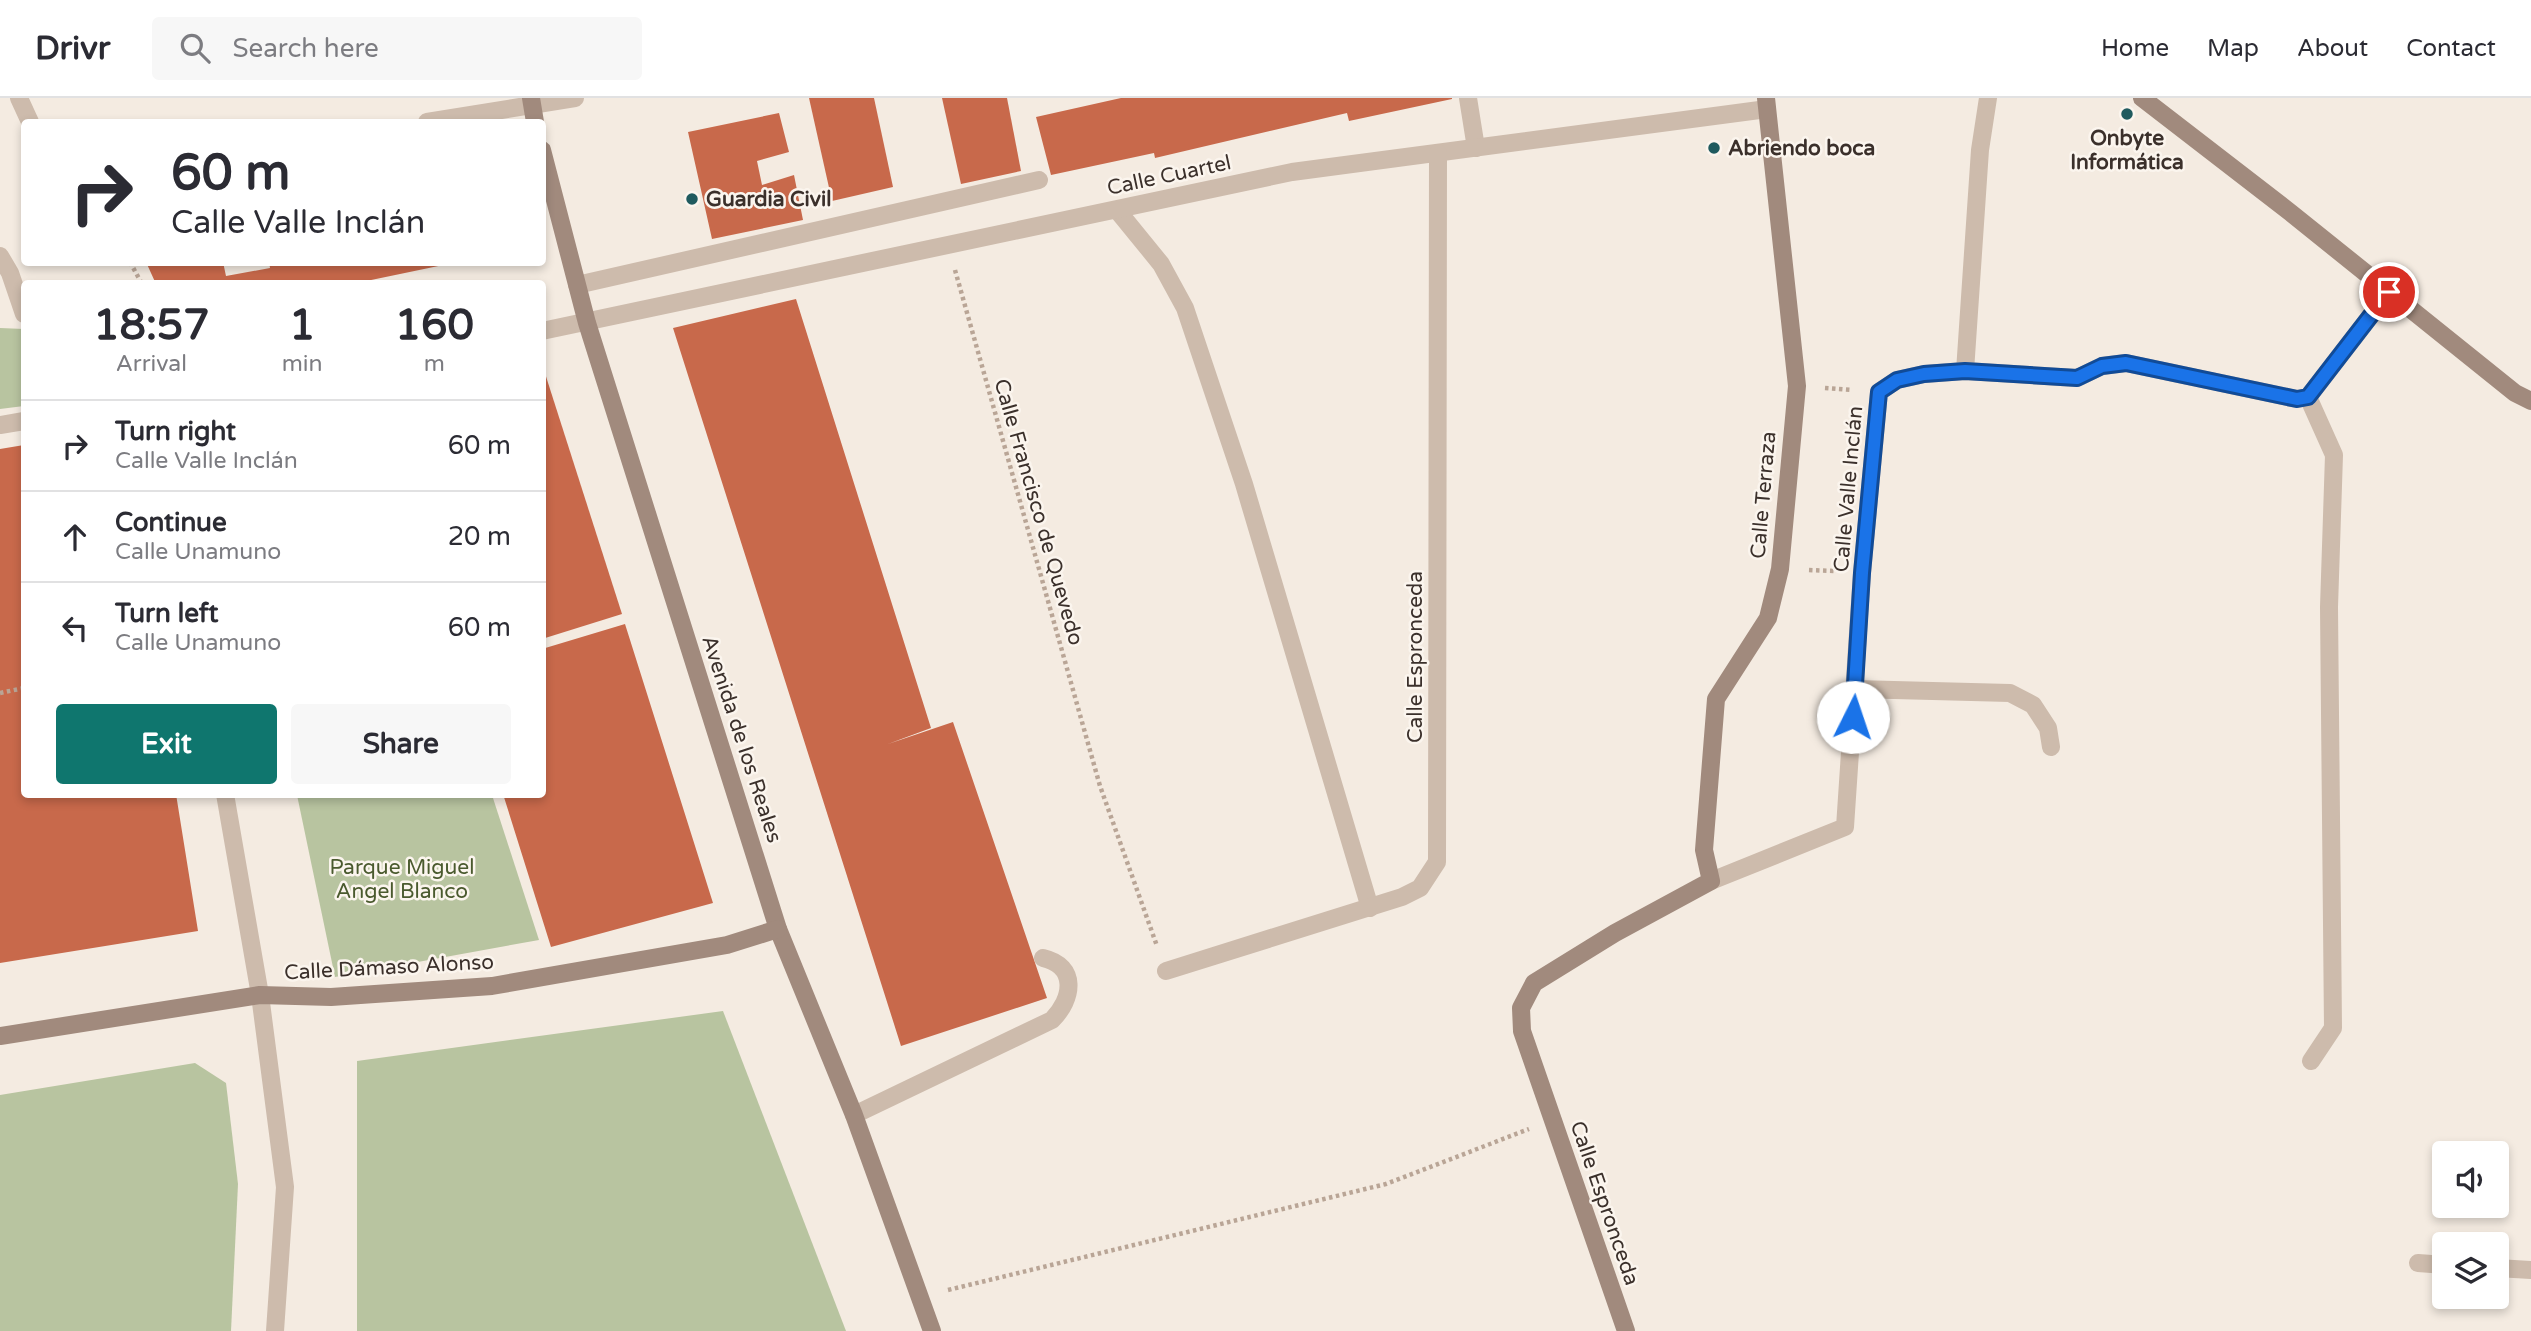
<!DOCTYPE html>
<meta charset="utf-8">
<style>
body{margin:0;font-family:"Varela Round",sans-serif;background:#f7f7f7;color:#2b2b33;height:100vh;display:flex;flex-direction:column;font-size:26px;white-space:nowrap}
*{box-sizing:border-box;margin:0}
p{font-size:23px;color:#7c7c81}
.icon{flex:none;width:38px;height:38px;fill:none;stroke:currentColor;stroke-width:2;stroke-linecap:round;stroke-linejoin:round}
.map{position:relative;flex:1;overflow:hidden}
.details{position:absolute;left:21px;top:182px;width:525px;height:518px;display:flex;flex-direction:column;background:#fff;border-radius:7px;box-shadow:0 4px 10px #0003}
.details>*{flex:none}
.banner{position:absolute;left:21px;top:21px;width:525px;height:147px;border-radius:7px;box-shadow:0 4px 10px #0003;background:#fff;color:#2b2b33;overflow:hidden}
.controls{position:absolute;left:2432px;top:1043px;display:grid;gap:14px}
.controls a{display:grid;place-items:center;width:77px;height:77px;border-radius:7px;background:#fff;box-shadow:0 4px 10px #0003;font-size:35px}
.pin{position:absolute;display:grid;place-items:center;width:60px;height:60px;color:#fff;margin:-30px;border:4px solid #fff;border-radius:50%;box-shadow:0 2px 7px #0007}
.me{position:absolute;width:77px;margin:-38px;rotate:4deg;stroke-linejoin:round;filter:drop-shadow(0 0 5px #0008)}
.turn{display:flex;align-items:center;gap:24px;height:147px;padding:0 35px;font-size:32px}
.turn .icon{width:91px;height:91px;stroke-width:2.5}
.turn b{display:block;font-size:49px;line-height:60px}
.eta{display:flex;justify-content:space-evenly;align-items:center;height:119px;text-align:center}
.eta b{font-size:42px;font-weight:700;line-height:49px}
.cta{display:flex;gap:14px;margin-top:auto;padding:14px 35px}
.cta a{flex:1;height:80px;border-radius:7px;background:#0f766e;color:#fff;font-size:28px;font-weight:700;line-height:80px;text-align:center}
.cta a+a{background:#f7f7f7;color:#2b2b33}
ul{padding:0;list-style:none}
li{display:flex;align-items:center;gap:21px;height:91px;padding:0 35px;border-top:2px solid #e1e1e2}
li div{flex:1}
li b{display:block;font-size:26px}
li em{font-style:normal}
header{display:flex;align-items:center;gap:42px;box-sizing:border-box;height:98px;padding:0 35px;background:#fff;border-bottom:2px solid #e1e1e2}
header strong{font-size:33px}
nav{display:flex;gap:38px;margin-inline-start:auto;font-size:24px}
.search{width:490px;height:63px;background:#f7f7f7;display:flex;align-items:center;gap:18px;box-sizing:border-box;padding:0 24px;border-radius:7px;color:#7c7c81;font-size:26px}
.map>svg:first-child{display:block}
</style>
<header>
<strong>Drivr</strong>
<div class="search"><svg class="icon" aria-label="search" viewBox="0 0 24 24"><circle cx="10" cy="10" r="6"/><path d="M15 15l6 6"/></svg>Search here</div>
<nav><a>Home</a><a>Map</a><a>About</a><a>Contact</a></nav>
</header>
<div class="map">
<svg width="2531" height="1233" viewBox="0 0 2531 1233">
<rect width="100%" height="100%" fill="#f4ebe1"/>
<!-- green -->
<g fill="#b8c4a0">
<path d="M0,230L24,231V308L0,311Z"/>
<path d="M297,697H492L539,842L335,879Z"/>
<path d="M723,913L846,1233H357V963Z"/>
<path d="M195,965L226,985L238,1086L231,1233H0V997Z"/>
</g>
<!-- building -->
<g fill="#c8694b">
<path d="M809,0H874L893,89L832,103Z"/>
<path d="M942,0H1007L1021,73L961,86Z"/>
<path d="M1121,0H1452V1L1349,23L1347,15L1155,60L1154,55L1051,77L1036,19Z"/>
<path d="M779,15L789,54L757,63L762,87L794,77L803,122L712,141L688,34Z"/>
<path d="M146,164H223L226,178L270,170L269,164L448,166L352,186H156Z"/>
<path d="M796,201L931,630L888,646L953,624L1047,900L901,948L673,230Z"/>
<path d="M542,266L622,516L542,541Z"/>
<path d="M24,347V696H176L198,833L0,865V351Z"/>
<path d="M625,526L713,805L551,849L503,696H542V551Z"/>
</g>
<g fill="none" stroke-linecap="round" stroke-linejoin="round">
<!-- path -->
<g stroke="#b9a596" stroke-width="4.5" stroke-dasharray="3.5 3.5" stroke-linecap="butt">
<path d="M130,164L142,186"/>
<path d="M955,172L1100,688L1157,848"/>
<path d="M1825,290L1852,292"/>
<path d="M1809,472L1835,473"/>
<path d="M0,595L24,590"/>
<path d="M948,1192L1386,1086L1529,1031"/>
</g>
<!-- lane -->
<g stroke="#cdbbac" stroke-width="18">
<path d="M577,187L1039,82"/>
<path d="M2308,299L2334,357L2329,509L2333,930L2311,963"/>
<path d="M854,1017L1052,922C1073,901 1078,868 1043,860"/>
</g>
<!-- street -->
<g stroke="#cdbbac" stroke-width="18">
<path d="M19,0L30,24"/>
<path d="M1468,0L1476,50"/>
<path d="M427,24L575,0"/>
<path d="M1117,112L1161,166L1185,210L1244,386L1370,810"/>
<path d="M0,158L10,175L24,216"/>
<path d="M542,233L1292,74L1767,11"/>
<path d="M1965,273L1980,52L1988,0"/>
<path d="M0,327L24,323"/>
<path d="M1855,591L2010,595L2033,607L2048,630L2051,649"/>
<path d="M225,696L260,897L285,1089L275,1233"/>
<path d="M1711,783L1845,729L1862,475L1879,294L1897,282L1924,276L1965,273L2077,280L2102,268L2126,265L2297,301L2308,299L2389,194"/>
<path d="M1166,873L1402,799L1420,790L1437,764L1438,55"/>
<path d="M2418,1165L2445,1167"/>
<path d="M2497,1170L2531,1172"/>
</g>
<!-- secondary -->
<g stroke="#a18a7d" stroke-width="18">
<path d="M531,0L535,24"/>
<path d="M2142,0L2291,115L2515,295L2531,303"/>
<path d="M542,52L587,225L778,831L854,1017L932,1233"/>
<path d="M0,938L260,897L331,899L492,888L727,847L778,831"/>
<path d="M1626,1233L1522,933L1521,910L1534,885L1615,835L1711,783L1704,752L1716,601L1768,520L1780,471L1797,288L1766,0"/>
</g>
</g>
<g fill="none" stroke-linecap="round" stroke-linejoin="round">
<!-- route casing -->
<g stroke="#114b97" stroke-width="18">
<path id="route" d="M1853,619L1862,475L1879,294L1897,282L1924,276L1965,273L2077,280L2102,268L2126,265L2297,301L2308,299L2389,194"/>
</g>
<!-- route -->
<use href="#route" stroke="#1a73e8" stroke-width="12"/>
</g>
<!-- markers -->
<g fill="#1f5a5e" stroke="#fbf5ee" stroke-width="2.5">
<circle cx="2127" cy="16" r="7"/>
<circle cx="1714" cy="50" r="7"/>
<circle cx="692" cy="101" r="7"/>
</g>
<g text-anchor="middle" stroke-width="5" stroke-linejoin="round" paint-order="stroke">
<!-- poi labels -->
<g font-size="21" font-weight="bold" fill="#3b302b" stroke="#fbf5ee" text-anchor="start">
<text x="2127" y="47" text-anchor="middle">Onbyte<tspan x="2127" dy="24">Informática</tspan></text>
<text x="1728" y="57">Abriendo boca</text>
<text x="706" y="108">Guardia Civil</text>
</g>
<!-- street labels -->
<g font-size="21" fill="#3b302b" stroke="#fbf5ee">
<text transform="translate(1169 77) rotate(-12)" y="7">Calle Cuartel</text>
<text transform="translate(1848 391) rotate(-85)" y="7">Calle Valle Inclán</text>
<text transform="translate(1763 397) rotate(-85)" y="7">Calle Terraza</text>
<text transform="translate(1039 414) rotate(74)" y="7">Calle Francisco de Quevedo</text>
<text transform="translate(1415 559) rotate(-90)" y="7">Calle Espronceda</text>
<text transform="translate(742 641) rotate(72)" y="7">Avenida de los Reales</text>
<text transform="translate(389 869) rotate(-3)" y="7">Calle Dámaso Alonso</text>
<text transform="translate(1605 1105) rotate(71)" y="7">Calle Espronceda</text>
</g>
<!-- park labels -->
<g font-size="21" fill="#4a5a2e" stroke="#fbf5ee">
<text x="402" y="776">Parque Miguel<tspan x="402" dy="24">Angel Blanco</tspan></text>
</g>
</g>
</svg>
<div class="controls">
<a><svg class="icon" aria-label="sound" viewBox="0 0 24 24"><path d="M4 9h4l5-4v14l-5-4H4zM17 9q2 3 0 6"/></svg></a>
<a><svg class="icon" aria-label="layers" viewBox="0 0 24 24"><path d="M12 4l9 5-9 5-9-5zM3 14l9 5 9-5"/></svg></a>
</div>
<div class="pin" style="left:2389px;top:194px;background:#d93025"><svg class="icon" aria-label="arrive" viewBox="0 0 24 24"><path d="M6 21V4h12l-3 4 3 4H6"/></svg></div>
<svg class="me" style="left:1853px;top:619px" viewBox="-20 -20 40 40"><circle r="19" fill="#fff"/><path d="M0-13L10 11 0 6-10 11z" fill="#1a73e8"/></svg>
<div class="banner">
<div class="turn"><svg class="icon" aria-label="right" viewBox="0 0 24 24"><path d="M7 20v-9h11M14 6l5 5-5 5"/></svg><div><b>60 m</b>Calle Valle Inclán</div></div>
</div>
<section class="details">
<div class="eta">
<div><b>18:57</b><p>Arrival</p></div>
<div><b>1</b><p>min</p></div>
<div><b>160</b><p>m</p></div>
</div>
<ul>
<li><svg class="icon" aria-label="right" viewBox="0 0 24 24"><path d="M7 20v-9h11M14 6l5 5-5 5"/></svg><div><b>Turn right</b><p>Calle Valle Inclán</p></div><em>60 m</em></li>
<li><svg class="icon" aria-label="ahead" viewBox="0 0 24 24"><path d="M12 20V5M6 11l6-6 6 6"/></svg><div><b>Continue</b><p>Calle Unamuno</p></div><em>20 m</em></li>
<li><svg class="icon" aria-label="left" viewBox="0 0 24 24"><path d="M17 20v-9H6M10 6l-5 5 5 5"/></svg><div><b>Turn left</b><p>Calle Unamuno</p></div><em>60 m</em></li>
</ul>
<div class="cta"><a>Exit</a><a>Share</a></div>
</section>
</div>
